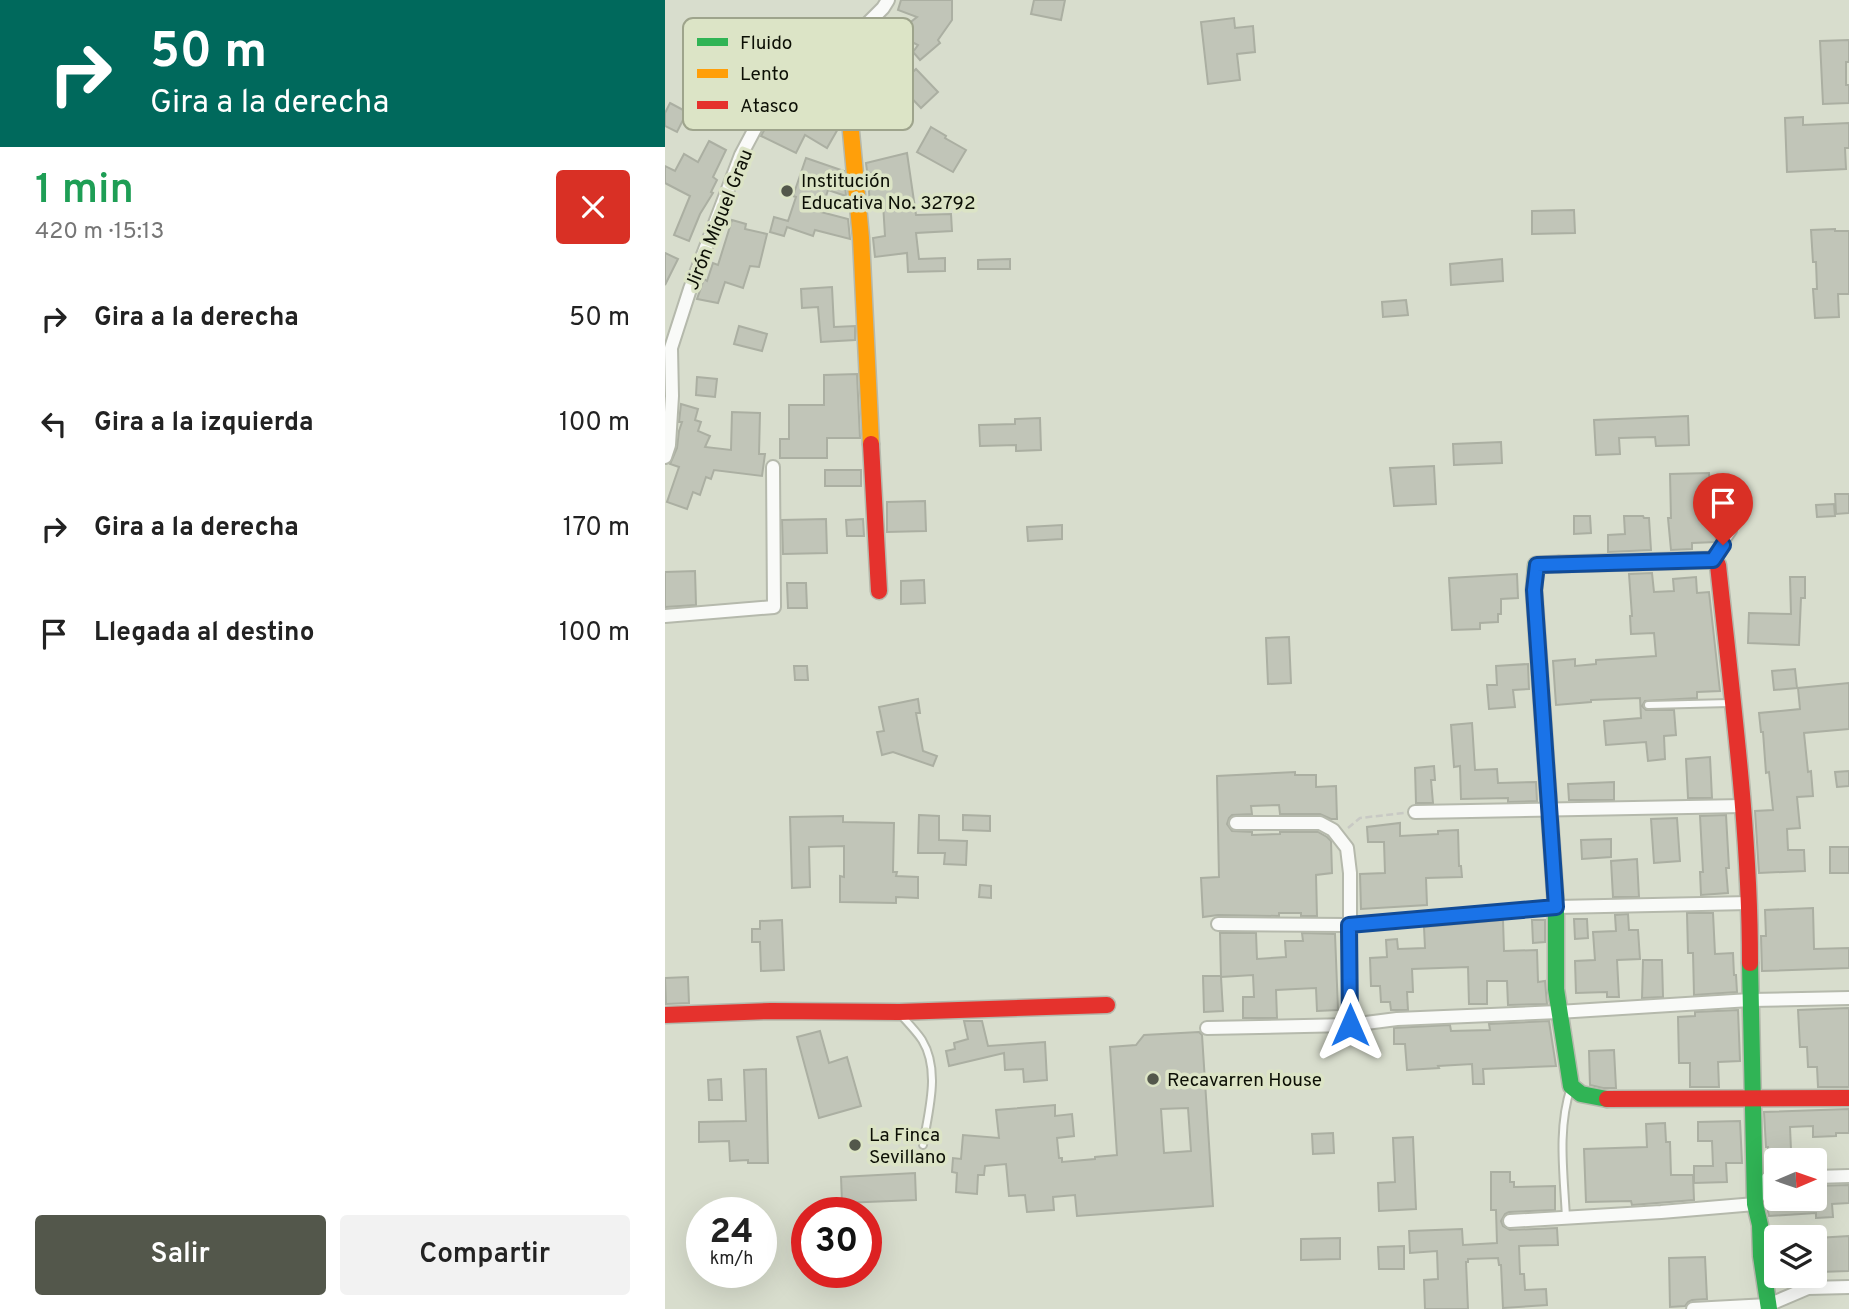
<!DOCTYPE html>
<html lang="es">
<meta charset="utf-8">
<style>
body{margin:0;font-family:Overpass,sans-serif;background:#f2f2f2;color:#222;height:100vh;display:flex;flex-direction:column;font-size:26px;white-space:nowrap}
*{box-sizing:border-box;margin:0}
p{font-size:23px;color:#767676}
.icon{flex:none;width:38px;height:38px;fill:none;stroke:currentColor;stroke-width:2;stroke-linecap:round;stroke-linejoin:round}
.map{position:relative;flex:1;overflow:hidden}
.details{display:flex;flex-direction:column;background:#fff;width:665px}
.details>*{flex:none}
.hud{background:#00695c;color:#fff;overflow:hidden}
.needle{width:46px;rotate:88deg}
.controls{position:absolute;left:1099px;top:1148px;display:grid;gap:14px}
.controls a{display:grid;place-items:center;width:63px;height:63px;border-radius:7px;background:#fff;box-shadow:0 7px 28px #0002;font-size:35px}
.speed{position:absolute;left:21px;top:1197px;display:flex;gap:14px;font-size:35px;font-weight:700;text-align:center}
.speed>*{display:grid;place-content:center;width:91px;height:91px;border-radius:50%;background:#fff;box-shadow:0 7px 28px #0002;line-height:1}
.speed small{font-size:18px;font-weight:400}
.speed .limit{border:10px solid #d22;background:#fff;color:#111}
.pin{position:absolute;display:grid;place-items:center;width:60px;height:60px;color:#fff;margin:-72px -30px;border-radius:50% 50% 50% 0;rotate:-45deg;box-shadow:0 0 7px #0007}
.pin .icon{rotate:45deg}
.me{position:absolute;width:77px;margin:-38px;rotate:0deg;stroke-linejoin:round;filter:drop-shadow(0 0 5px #0008)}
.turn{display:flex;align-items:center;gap:24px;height:147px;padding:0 35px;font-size:32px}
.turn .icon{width:91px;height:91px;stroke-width:2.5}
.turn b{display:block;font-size:49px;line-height:60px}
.round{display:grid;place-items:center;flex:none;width:74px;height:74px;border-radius:7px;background:#f2f2f2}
.summary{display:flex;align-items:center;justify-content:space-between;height:119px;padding:0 35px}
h1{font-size:42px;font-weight:600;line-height:52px;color:#1e9e55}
.cta{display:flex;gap:14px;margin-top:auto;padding:14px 35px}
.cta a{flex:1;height:80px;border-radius:7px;background:#53574b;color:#fff;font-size:28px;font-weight:600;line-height:80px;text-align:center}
.cta a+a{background:#f2f2f2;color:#222}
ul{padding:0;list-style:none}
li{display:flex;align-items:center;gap:21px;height:105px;padding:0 35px}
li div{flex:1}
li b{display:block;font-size:26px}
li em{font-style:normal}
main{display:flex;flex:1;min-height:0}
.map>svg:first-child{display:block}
</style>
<main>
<section class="details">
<div class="hud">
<div class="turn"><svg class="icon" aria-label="right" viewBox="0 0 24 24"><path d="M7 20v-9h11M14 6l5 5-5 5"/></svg><div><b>50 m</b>Gira a la derecha</div></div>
</div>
<div class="summary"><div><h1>1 min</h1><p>420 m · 15:13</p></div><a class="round" style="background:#d93025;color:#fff"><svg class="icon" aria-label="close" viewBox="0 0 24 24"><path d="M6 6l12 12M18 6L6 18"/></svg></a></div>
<ul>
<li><svg class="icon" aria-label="right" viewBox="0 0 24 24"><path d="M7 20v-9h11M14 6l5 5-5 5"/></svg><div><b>Gira a la derecha</b></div><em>50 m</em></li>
<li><svg class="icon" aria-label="left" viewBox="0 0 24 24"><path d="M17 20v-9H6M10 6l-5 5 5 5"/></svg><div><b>Gira a la izquierda</b></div><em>100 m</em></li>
<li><svg class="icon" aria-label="right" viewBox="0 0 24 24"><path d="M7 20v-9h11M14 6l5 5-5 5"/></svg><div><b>Gira a la derecha</b></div><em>170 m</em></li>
<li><svg class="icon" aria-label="arrive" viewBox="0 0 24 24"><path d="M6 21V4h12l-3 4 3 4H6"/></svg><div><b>Llegada al destino</b></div><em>100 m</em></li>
</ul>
<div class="cta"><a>Salir</a><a>Compartir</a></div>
</section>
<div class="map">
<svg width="1184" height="1309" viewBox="0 0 1184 1309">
<rect width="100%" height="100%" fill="#d8ddcd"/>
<!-- building -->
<g fill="#c1c5b8" stroke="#abafa2" stroke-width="2" fill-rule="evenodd">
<path d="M236,0H287V20L273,40L275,43L255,60L248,52L253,45L249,43L245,47L233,32L252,17L233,10Z"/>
<path d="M369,0H400L396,20L366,14Z"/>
<path d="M569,18L570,28L588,26L590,52L572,54L575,80L543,84L536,22Z"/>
<path d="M1184,40V62H1181V85H1184V103L1158,104L1155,41Z"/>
<path d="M251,69L273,92L256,108L234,85Z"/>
<path d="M125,102L148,114L150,111L174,127L162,148L140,135L131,153L96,136L107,116L116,120Z"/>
<path d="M5,103L22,112L12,132L0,126V113Z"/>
<path d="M1138,117V125L1184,123V148H1180L1181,169L1122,172L1120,118Z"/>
<path d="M266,127L281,136L280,138L301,150L288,172L252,152Z"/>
<path d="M44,141L61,150L48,177L52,180L46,192L48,193L35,214L24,241L9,235L25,196L0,183V166L10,171L19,154L33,162Z"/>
<path d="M242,153L251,215L286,214L287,231L251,233L254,259L280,258V271L243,272L242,253L210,257L208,238L220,236L218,203L205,204L203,179L207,181L209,175L202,171L201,163Z"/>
<path d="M141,158L179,171L181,196L163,190L156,212L183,219L185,239L150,230L148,236L122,227L119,236L105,232L109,217L123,221L131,197L128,196Z"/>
<path d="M909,210L910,233L867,234V211Z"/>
<path d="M67,220L81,224L80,229L102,234L94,267L85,266L78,288L60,282L53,303L32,299L39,279L42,281L48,263L53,265Z"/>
<path d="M1170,229V231H1184V294H1173L1174,317L1150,318L1148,289H1152L1151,262H1148L1146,230Z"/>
<path d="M0,253L13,259L0,285Z"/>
<path d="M345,259V269H313V260Z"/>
<path d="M837,259L838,281L786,285L785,264Z"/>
<path d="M167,287L169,327L190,326V340L156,342L153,307L137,308L136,289Z"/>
<path d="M741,300L743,315L718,317L717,302Z"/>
<path d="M74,326L102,334L97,351L69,344Z"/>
<path d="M192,374L195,438H162V458H115V439H124V405H159V375Z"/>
<path d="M32,377L52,379L50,397L31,395Z"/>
<path d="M16,404L33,409L30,420L36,422L33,431L45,436L40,447L66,450L67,412L95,413L94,454H100L97,476L49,470L46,479L41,477L35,495L28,492L22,509L2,502L14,467L5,464L12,448L14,431L17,422H14Z"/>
<path d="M1023,416L1024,445L991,446L990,437L954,438L955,454L931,455L929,420Z"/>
<path d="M375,418L376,450L351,451V445L315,446L314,425L350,424V419Z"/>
<path d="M836,442L837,463L789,465L788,444Z"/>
<path d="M769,466L771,504L729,506L725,468Z"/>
<rect x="160" y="470" width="36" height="16"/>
<path d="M1044,473L1045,486H1038L1039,514L1050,513L1051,542L1027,543V549L1006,550L1003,518H1006L1005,474Z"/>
<path d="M1170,494H1184V513L1171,514Z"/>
<path d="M260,501L261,531L222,532V502Z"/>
<path d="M1169,504L1170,516L1152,517L1151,505Z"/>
<path d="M909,516H925L926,533L909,534Z"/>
<path d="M959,516H978L979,518H984L986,550L943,552V535L960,534Z"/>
<path d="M161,519L162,553L118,554L117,520Z"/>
<path d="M198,519L199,536H182L181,520Z"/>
<path d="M397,525V539L363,541L362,527Z"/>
<path d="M30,571L31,605L0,607V572Z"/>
<path d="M987,573L989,592L1009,591L1008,579L1031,577L1032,593L1044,592L1055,691L1032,692V698L980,701L977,706L981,710H1009L1011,735L999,736L1000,759L983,761L981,742L941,745L939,721L976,718L975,698L926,700V702L891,705L888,661L910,659V666L931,664V660L991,656L989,633L966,634L965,616H967L964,574Z"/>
<path d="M852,574L853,598L836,599V614H833V622L815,623V629L787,630L784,578Z"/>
<path d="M1125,577H1140V598H1136L1134,645L1083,643L1084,613L1126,614Z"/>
<path d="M259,580L260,603L236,604V581Z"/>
<path d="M122,583H141L142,608H123Z"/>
<path d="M624,637L626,683L603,684L601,638Z"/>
<path d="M863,664L864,689L848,690L850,707L824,709L822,685H832L831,666Z"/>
<path d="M129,666H142L143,680H130Z"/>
<path d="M1130,669L1132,688L1109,690L1107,671Z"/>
<path d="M1184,683V729L1139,733L1143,772L1146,771L1148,796L1132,797L1135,828L1122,829L1123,850H1139L1140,871L1094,873L1090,811L1108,810L1104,772L1101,773L1098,732H1096L1094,713L1135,709L1133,688Z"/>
<path d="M253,699L255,713H251L258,751L272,756L268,766L228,752L217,755L212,732L219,731L214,707Z"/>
<path d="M807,723L810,770L832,769L833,783L871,782L872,801L843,802V798L796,799L795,766L789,767L786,725Z"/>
<path d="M1045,757L1047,798H1023L1021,759Z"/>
<path d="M769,766L770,780H766L768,803H751L750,768Z"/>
<path d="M1184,771V786L1172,787L1170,772Z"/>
<path d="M630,772V775H651V787L671,786L672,819H666L655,814H615L614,805L586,806L587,814L567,815L564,818L562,824L567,831L587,832V835L615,834V832H653L662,837L666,841L667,873L651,875L652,916H636V913H614V916L553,915L538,917L536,878L554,877L552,776Z"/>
<path d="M949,782V800H904L903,784Z"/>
<path d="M254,815L274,816V840L302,841L301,865L279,864L280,853H253Z"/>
<path d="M298,815L325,816V831L298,830Z"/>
<path d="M1061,815L1064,868H1061L1063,893L1036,895L1035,872H1038L1035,816Z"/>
<path d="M178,816V822L229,823L228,872H232L231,876L253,877V898L231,897V903L175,902V876L179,877V846L144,847L145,887L127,888L125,817Z"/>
<path d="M1012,818L1015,861L989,863L986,819Z"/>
<path d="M735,823V836L773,834V831L793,830L794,866H796L797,877L761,878L762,905L696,909L695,874L720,873L719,842H703L702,827Z"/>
<path d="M946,839V857L917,859L916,840Z"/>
<rect x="1165" y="847" width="19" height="26"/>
<path d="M972,859L974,897H948L946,861Z"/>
<path d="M315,885L326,886V898L314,897Z"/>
<path d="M1148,908L1149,949L1184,948V968L1097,971L1096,936H1101L1100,910Z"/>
<path d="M1022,913H1048L1050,954L1068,953L1069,975H1071L1072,992L1029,995L1028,953H1023Z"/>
<path d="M963,914L964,930H973L975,959L952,960L954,997H942V992L911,993L910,961L930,960L928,932L951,931L950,915Z"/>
<path d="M909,919H922L923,938L910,939Z"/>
<path d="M117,920L119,970L96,971L95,942H87V929H95V921Z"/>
<path d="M838,920L839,951L872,950L873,982L880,981L882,1004L843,1005L842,981H822V1004H804L803,967L747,969L748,992H742L743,1010H726L725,1002H716L715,986H706L705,958L722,957L721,940L732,939L733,949L760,948L759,927Z"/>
<path d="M867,920H880V942L868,943Z"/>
<path d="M555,933H591L592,959L621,957L620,941H638L637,933L670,934L673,1010L652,1011L651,988L611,990L612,1018H578V997H589L588,975L556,977L558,1011L539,1012L538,976H556Z"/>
<path d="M978,960H997L998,997L977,998Z"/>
<path d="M23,977L24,1003L1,1004L0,978Z"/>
<path d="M1184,1008V1087H1153L1152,1067H1143L1142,1047H1135L1133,1010Z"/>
<path d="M1073,1010L1075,1061L1053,1062L1054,1087H1025V1063H1014L1013,1017L1030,1016V1012Z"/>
<path d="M299,1021H317L323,1046L380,1042L382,1080L359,1082L358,1069L340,1070L339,1053L284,1066L281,1051L290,1049L289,1043L303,1039Z"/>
<path d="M884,1021L891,1066L818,1069L819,1084H808L807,1064L773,1066L774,1068L742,1070L740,1044H729V1028L785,1025L786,1031L825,1030L824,1024Z"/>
<path d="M155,1031L164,1063L182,1057L196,1106L154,1118L132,1037Z"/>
<path d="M534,1032L537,1035L548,1206L412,1216L410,1195L388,1197L389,1210L362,1212L360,1195L344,1196L341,1164L320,1166L319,1175H313L312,1194L291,1192L292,1173L287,1172L288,1158L296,1159L298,1135L334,1138L331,1110L390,1105V1116L407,1114L409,1136L392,1138L394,1158H397V1162L430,1159V1157L452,1155L445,1047L471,1045L479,1035ZM523,1108L526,1151L499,1153L496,1109Z"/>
<path d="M949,1050L951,1088H938L925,1085L924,1051Z"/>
<path d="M101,1069L103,1163H83V1160L65,1161L64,1141L34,1142V1122L81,1121L79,1070Z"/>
<path d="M56,1079L57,1100H44L43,1080Z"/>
<path d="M1184,1109V1133H1171V1136L1148,1137V1126L1125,1127L1126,1150H1146V1160H1104L1103,1147H1101L1099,1112Z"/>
<path d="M1075,1121L1077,1163H1061L1062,1182L1029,1183V1166H1048L1047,1141H1033V1122Z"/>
<path d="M1000,1123L1001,1142H1005L1006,1175H1028L1029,1200L967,1205L966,1201L921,1202L919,1149L982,1147L981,1124Z"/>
<path d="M668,1133L669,1153L648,1154L647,1134Z"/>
<path d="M748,1137L751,1209L714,1211L713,1183L730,1182L728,1138Z"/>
<path d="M826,1172H845V1182H849V1187L890,1186V1210L844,1212L840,1214L836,1221L838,1226L845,1230L892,1228L893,1245L854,1246L855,1274H859L860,1290L881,1289L882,1305L838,1308L836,1265H834L833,1258L803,1259V1262H801L803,1309H760L759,1280L773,1279L772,1251L745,1253L744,1231L797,1229L798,1245L832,1243L831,1210H826Z"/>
<path d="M250,1173L251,1200L177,1203L176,1177Z"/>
<path d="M1184,1185V1203L1167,1204L1168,1217L1151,1218V1213L1104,1216L1101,1203L1102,1199H1150V1186Z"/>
<path d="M1184,1236V1271L1154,1272L1152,1238Z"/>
<path d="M675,1238V1259L636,1260V1239Z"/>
<path d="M739,1246V1269H714L713,1247Z"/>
<path d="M1040,1257L1042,1299L1027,1300L1023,1302L1020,1306L1005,1307L1004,1258Z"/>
</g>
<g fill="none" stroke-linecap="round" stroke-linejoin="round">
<!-- lane casing -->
<g stroke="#b5b9ac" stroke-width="10">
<g id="lane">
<path d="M1049,559L1068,531"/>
<path d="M983,705L1065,703"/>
<path d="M235,1014C242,1022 251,1031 257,1040C276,1071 263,1112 258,1145"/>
<path d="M901,1218C899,1175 892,1129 906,1087"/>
</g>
</g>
<!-- street casing -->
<g stroke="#b5b9ac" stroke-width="16">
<g id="street">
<path d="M185,121L188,109L192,107L226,58"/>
<path d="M0,457L4,445L7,396L6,348L25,289L76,155L118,76L129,64L161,45L202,24L218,8L223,0"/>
<path d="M0,616L109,607L108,467"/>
<path d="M750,812L1078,806"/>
<path d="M571,823H655L668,830L682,848L685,873V1025"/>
<path d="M553,924L684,925L891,907L1085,903"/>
<path d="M542,1028L685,1025L732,1019L893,1012L1085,1000L1184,998"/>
<path d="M1150,1177L1184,1176"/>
<path d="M845,1221L996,1212L1090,1204L1102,1179L1111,1178"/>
<path d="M1028,1309L1103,1305L1143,1288L1184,1287"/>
</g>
</g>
<!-- fast casing -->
<g stroke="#b5b9ac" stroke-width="19">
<g id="fast">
<path d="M894,564L871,565L869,590L891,907V989L906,1086L916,1094L942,1099"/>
<path d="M1085,963L1090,1204L1095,1225L1096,1256L1104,1309"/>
</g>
</g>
<!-- slow casing -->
<g stroke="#b5b9ac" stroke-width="19">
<path id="slow" d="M118,76L185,121L196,238L206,444"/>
</g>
<!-- jam casing -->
<g stroke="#b5b9ac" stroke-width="19">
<g id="jam">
<path d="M206,444L214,591"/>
<path d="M894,564L1048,560L1053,565C1067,697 1085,830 1085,963"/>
<path d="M0,1015L106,1011L234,1012L442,1005"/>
<path d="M942,1099L1184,1098"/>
</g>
</g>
<!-- path -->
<path stroke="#c8c9c4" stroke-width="2.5" stroke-dasharray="7 3.5" stroke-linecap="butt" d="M683,828L695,818L739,813"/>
<!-- lane -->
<use href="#lane" stroke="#f9faf8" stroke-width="6"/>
<!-- street -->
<use href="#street" stroke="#f9faf8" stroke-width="12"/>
<!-- fast -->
<use href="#fast" stroke="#30b455" stroke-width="16"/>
<!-- slow -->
<use href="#slow" stroke="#ff9f0a" stroke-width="16"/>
<!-- jam -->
<use href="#jam" stroke="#e5322d" stroke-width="16"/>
</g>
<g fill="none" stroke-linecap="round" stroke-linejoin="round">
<!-- route casing -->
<g stroke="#114b97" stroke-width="18">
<path id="route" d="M685,1025L684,925L891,907L869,590L872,565L1048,560L1058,545"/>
</g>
<!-- route -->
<use href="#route" stroke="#1a73e8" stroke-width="12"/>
</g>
<!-- markers -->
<g fill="#53574b" stroke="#dce4c6" stroke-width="2.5">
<circle cx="122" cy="191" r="7"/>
<circle cx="488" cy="1079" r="7"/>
<circle cx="190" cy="1145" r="7"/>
</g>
<g text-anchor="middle" stroke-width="7" stroke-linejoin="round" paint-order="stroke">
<!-- poi labels -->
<g font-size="19" fill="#0c0f05" stroke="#dce4c6" text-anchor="start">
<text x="136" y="187">Institución<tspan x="136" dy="22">Educativa No. 32792</tspan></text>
<text x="502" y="1086">Recavarren House</text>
<text x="204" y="1141">La Finca<tspan x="204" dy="22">Sevillano</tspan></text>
</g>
<!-- street labels -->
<g font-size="19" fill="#0c0f05" stroke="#dce4c6">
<text transform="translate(53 219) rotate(-68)" y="7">Jirón Miguel Grau</text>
</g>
</g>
<!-- legend -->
<rect x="18" y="18" width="230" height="112" rx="10" fill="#dce4c6" stroke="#9ea48c" stroke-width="2"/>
<rect x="32" y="38" width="31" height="8" fill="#30b455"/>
<rect x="32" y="69" width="31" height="9" fill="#ff9f0a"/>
<rect x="32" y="101" width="31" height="8" fill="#e5322d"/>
<g font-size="19" fill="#0c0f05">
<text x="75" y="49">Fluido</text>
<text x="75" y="80">Lento</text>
<text x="75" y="112">Atasco</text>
</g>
</svg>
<div class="controls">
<a><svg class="needle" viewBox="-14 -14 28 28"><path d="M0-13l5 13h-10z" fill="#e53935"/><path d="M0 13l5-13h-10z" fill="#767676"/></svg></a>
<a><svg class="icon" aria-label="layers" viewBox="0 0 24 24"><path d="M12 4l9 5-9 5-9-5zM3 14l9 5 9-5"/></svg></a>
</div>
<div class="speed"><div>24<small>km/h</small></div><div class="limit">30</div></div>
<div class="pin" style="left:1058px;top:545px;background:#d93025"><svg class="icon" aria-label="arrive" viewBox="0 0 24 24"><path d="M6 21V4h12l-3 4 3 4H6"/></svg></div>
<svg class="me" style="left:685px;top:1025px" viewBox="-20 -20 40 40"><path d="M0-17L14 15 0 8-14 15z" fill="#1a73e8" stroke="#fff" stroke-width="4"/></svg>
</div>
</main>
